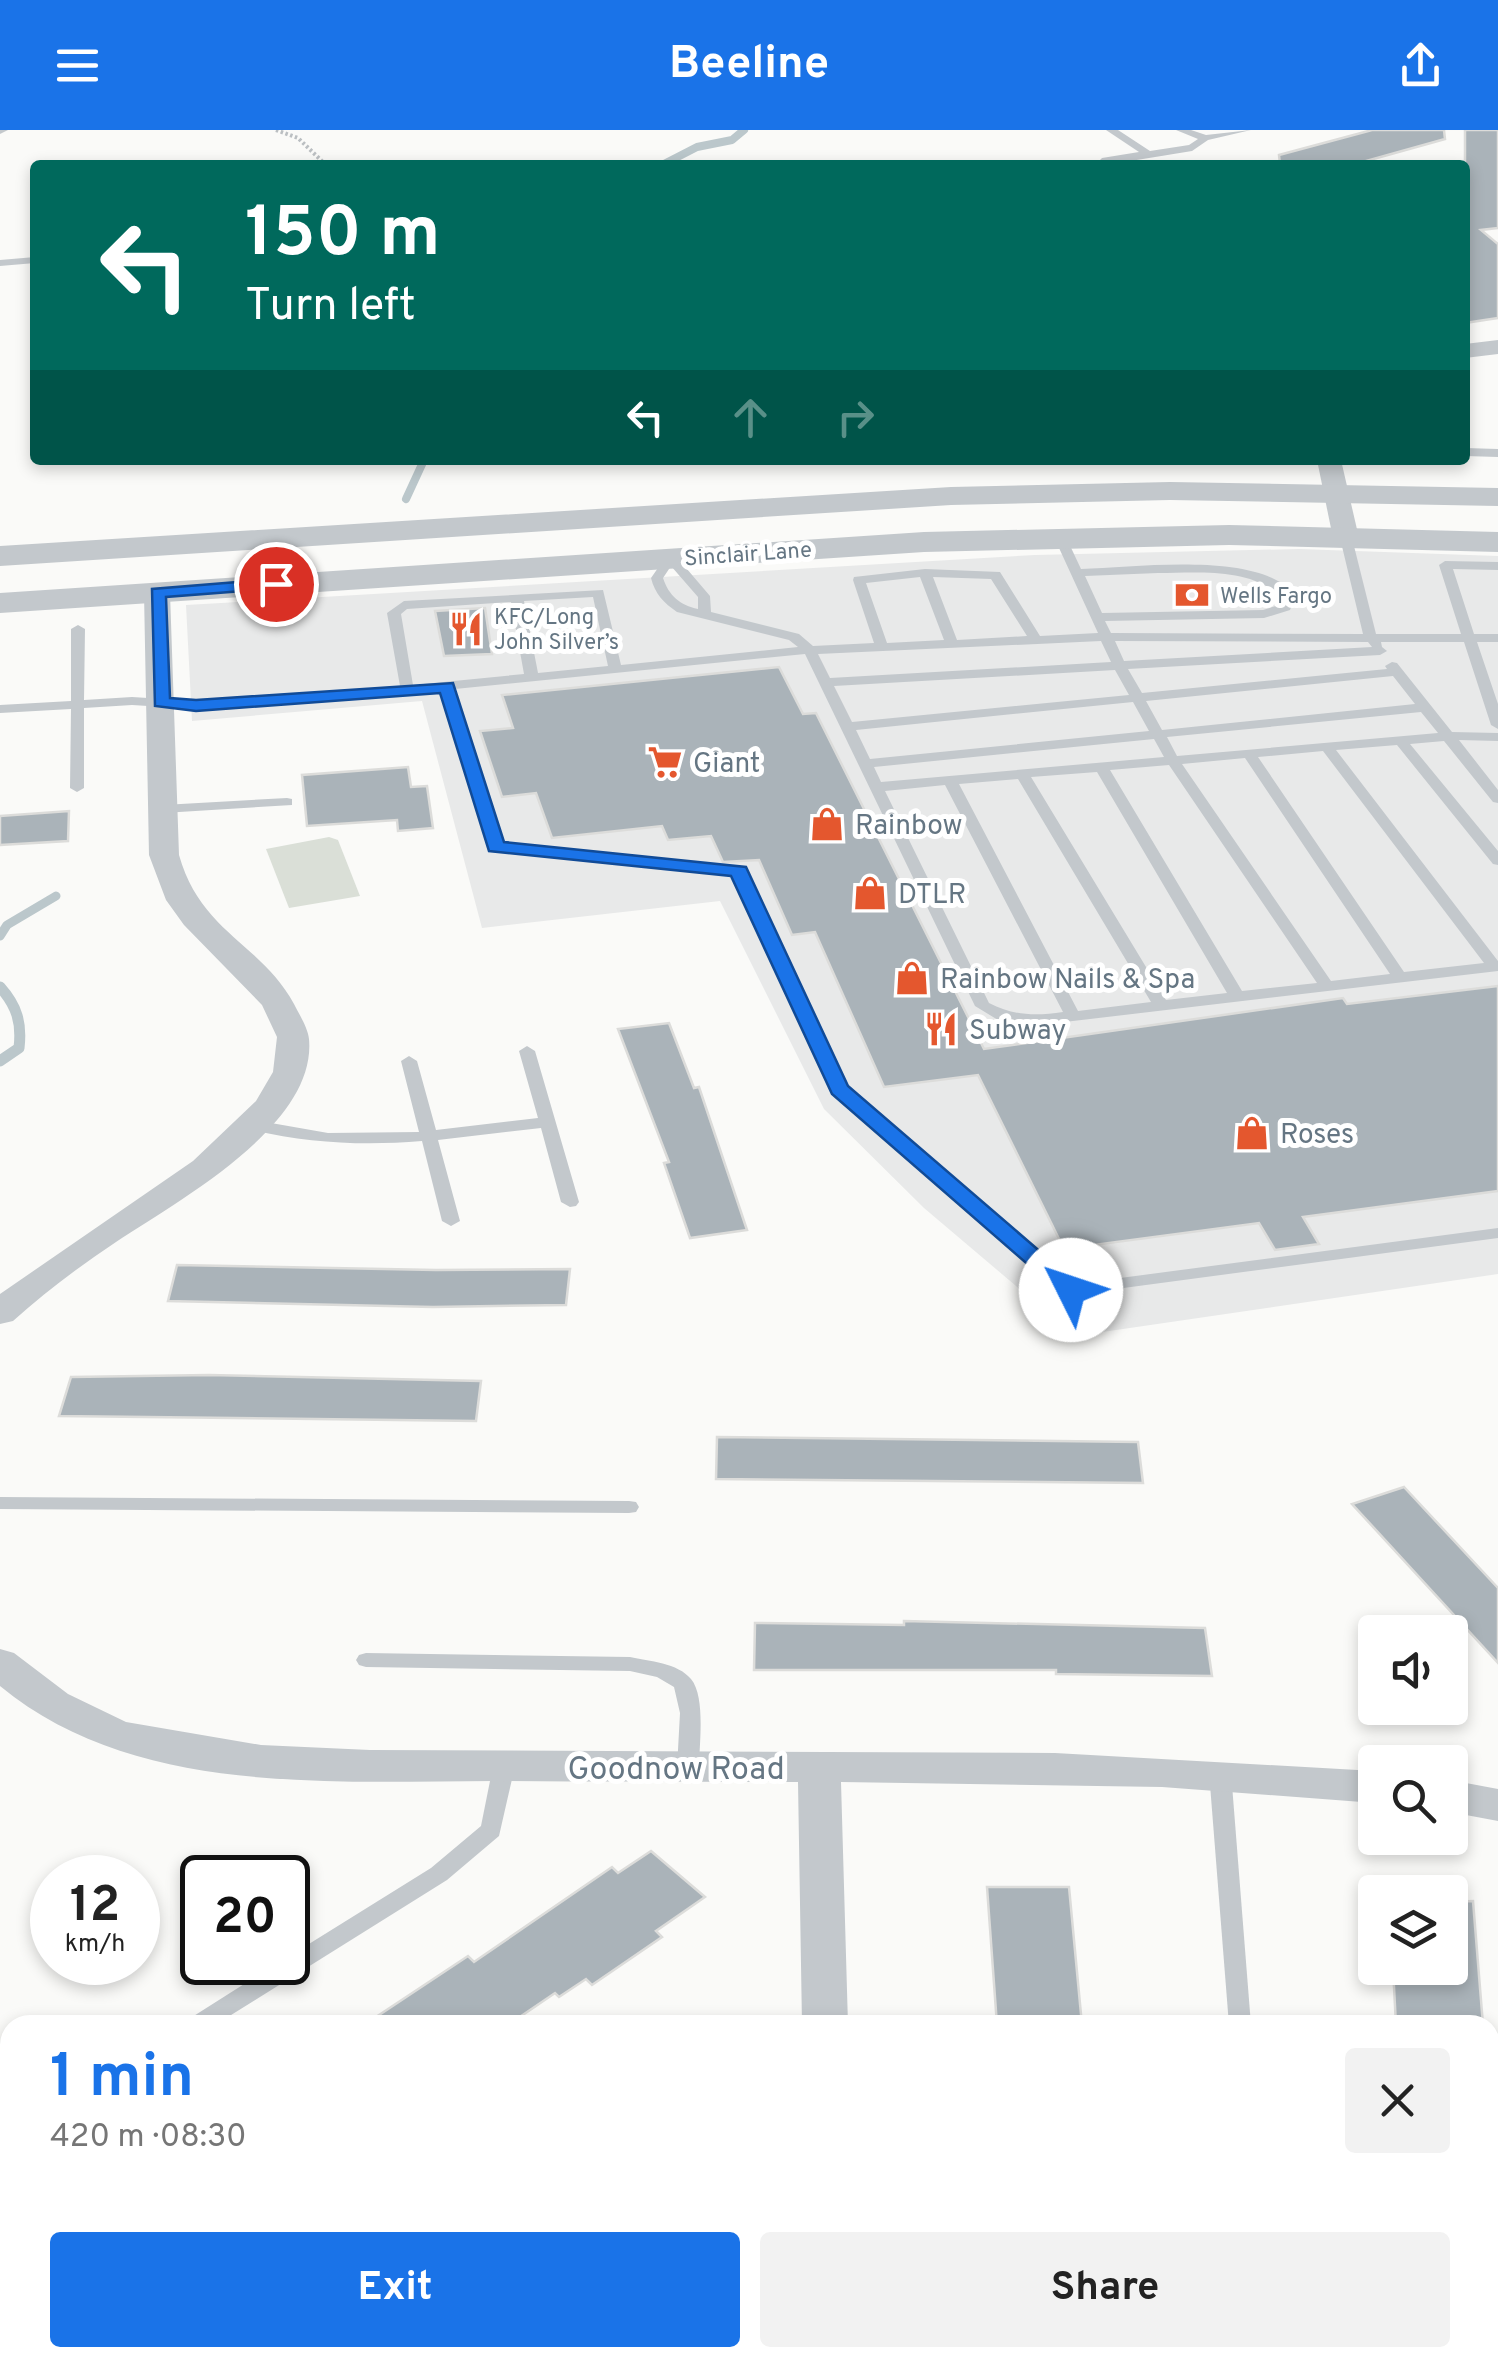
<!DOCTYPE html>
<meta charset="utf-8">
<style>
body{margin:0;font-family:Overpass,sans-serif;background:#f2f2f2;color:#222;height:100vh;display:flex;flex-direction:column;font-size:38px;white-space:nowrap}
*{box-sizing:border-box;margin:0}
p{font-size:32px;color:#767676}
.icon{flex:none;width:55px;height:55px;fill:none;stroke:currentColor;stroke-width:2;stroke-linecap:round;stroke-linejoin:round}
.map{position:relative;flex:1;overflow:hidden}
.panel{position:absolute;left:0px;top:1885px;width:1500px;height:352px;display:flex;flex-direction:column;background:#fff;border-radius:30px 30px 0 0;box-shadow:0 5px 15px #0003}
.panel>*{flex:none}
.guide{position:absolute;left:30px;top:30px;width:1440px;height:305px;border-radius:10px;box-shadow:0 5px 15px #0003;background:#00695c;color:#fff;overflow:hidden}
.tools{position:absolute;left:1358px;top:1485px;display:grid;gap:20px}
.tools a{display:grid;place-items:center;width:110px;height:110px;border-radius:10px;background:#fff;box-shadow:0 5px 15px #0003;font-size:50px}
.speed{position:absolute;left:30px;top:1725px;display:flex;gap:20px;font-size:50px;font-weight:700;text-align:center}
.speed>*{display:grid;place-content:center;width:130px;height:130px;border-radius:50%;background:#fff;box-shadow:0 5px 15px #0003;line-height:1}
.speed small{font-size:25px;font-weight:400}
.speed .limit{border:5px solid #111;border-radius:15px;background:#fff;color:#111}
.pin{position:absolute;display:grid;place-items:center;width:85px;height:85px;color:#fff;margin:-42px;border:5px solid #fff;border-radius:50%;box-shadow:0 2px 10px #0007}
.me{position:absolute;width:110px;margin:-55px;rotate:311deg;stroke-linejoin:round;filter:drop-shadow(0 0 8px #0008)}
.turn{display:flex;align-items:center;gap:35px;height:210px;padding:0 50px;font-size:45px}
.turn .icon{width:130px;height:130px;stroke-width:2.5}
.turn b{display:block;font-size:70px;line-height:85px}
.lanes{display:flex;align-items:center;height:95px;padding:0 50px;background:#0003;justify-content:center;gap:50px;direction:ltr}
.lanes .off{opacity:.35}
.round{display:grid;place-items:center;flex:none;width:105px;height:105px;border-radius:10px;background:#f2f2f2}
.head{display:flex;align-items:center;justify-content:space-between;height:170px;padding:0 50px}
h1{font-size:60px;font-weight:700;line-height:75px;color:#1a73e8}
.action{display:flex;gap:20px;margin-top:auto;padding:20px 50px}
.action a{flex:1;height:115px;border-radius:10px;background:#1a73e8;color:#fff;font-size:40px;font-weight:700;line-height:115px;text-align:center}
.action a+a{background:#f2f2f2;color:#222}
header{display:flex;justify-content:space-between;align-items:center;height:130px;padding:0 50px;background:#1a73e8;color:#fff;font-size:45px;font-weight:700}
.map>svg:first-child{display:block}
</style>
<header><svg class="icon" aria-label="menu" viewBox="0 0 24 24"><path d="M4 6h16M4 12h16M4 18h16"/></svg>Beeline<svg class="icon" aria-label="share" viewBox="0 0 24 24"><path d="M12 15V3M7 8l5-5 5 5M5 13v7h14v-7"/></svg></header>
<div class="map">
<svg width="1498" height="2237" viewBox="0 0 1498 2237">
<rect width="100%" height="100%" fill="#fafaf8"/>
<!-- built -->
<path fill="#e8e9e9" d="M1299,419L1498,426V1144L1075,1206L924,1078L824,979L720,771L482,798L422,571L192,591L186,475L1035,425Z"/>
<!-- green -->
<path fill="#dadfd7" d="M329,707L338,710L360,766L289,778L266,719Z"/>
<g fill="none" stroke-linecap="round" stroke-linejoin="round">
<!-- stream-far2 -->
<g stroke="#bbc7cb" stroke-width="8">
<path d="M662,35L697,17L732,10L744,0"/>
<path d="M406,369L424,330"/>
</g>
<!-- stream-far1 -->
<path stroke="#bbc7cb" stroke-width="9" d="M0,806L7,795L56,766"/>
<!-- stream -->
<path stroke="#bbc7cb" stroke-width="11" d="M0,857C17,876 22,893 19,918L0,931"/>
</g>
<!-- building -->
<g fill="#aab3b9" stroke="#dcdcda" stroke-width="2.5">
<path d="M1372,0H1444L1445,9L1352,35H1280L1279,25Z"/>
<path d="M1465,0H1498V98L1481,100L1498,114V188L1465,193Z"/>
<path d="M485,478L492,524L444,526L435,481Z"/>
<path d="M779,537L803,584L816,583L984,919L1343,868L1347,874L1498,856V1061L1303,1087L1319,1114L1275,1120L1259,1093L1064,1119L978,945L884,957L815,802L792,805L759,730L723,732L711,706L668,710L662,696L552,708L536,663L502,667L480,601L513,598L502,565Z"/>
<path d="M408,637L411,657L427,656L433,698L398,701L397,690L307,696L302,645Z"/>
<path d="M69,681L68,711L0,715V686Z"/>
<path d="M669,893L694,958L699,957L747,1100L690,1108L664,1033L669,1032L618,899Z"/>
<path d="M177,1135L436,1140L570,1139L566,1175L433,1177L168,1171Z"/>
<path d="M71,1247L209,1245L481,1251L476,1291L59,1286Z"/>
<path d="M717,1307L1138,1312L1143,1353L716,1349Z"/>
<path d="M1404,1357L1498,1458V1533L1352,1374Z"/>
<path d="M904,1491L1205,1498L1212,1546L1056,1544V1540H754L755,1493L904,1495Z"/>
<path d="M651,1721L705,1767L656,1801L662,1807L592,1855L586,1849L559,1867L555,1863L508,1895H364L468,1826L474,1832L612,1737L618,1743Z"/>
<path d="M987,1757H1069L1082,1895H997Z"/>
<path d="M1473,1771L1483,1895H1396L1393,1838H1450V1772Z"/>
</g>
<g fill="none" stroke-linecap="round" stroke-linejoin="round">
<!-- path -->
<path stroke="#bbbfc2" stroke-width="4" stroke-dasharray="2.5 2.5" stroke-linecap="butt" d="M276,0L298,8L326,35"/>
<!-- service -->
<g fill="#c3c8cc" fill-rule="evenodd">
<path d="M0,0H8L0,4Z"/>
<path d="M1106,0H1118L1150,21L1189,15L1198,9L1176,0H1191L1206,5L1251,0L1208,10L1192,21L1106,35L1100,30L1102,28L1139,22Z"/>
<path d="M35,127V133L0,136V130Z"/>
<path d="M1465,318L1498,319V327L1465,326Z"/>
<path d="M1060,403L1066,407L1081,439C1134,437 1232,425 1278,451C1285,454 1290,461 1295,467L1290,480L1264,488L1105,491L1111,503L1363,504L1340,408L1346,404L1352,408L1376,504H1461L1439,435L1445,431L1498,432V440L1453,439L1474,504H1498V512H1477L1498,574V599L1491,595L1464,512H1381L1382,517L1387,521L1380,525L1128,539L1142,563L1387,539L1385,536L1392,532L1397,533L1452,602L1498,603V611L1459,610L1498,660V673L1493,672L1444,611L1410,614L1498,721V735L1493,734L1397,615L1336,620L1498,831V841L1039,895L998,890L975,876L805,524L455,559L502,713L744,738L846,957L1075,1154L1498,1098V1108L1071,1165L1065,1164L833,962L733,745L491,720L441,561L196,579L132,575L84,578V658L77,662L70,658L71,579L0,583V575L71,571V499L78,495L85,499L84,570L132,567L196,571L400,556L387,483L404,471L603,460L621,535L798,517L789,510L677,482C664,473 655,464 651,448L667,425H675L710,466L711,482L799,504L813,516L874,513L853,450L854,447L925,439L1000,442L1040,506L1098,503L1054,407ZM671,436L698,467V479C680,475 669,466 663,448ZM1158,443C1198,443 1252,437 1282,468L1279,475L1263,480L1102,483L1085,446ZM920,447L944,510L887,513L866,453ZM933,447L991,449L1027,506L957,510ZM593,467L608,536L538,543L524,471ZM511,472L524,544L413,555L401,484L407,479ZM1101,511L1111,532L830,548L818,524ZM1115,511L1368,512L1372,517L1124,531ZM1115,540L1129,565L852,592L834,556ZM1393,546L1415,574L1162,600L1146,571ZM1133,572L1149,601L870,629L856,600ZM1421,582L1438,603L1177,626L1167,607ZM1154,609L1164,627L881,652L874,637ZM1323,621L1484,833L1404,842L1258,627ZM1245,628L1390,844L1331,851L1182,634ZM1169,635L1317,853L1242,861L1110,640ZM1097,642L1227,863L1166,870L1031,647ZM1018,649L1151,872L1078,881L959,654ZM945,655L1063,882C1036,886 1014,886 989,873L885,661Z"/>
<path d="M287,668L292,669V675L163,683L156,679L163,675Z"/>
<path d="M527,916L535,921L579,1072L576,1076L570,1077L561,1072L541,998L438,1010L460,1091L451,1096L442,1091L422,1011C362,1016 306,1013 248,999L246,995L254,990L328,1003L419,1002L401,931L409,926L417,931L436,1000L538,988L519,921Z"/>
<path d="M0,1367L629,1371L636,1372L639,1377L636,1382L629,1383L0,1379Z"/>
<path d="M366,1523L630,1527C649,1531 678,1533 691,1549C706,1567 699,1616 699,1638L695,1643L688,1646L681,1643L677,1638L680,1583L674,1557L657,1547L630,1541L366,1537L359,1535L356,1530L359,1525Z"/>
<path d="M504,1628L511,1631L515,1636L499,1706L447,1750L215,1895H186L189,1889L279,1832H288V1827L431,1738L481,1696L493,1636L497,1631Z"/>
<path d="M1220,1634L1227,1637L1231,1642L1251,1895H1229L1209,1642L1213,1637Z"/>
<path d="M1263,2228H1288L1292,2237H1266Z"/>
</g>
<!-- minor -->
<g fill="#c3c8cc" fill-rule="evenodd">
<path d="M1498,210V224L1465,228V214Z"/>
<path d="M1317,330H1341L1359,408L1355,413H1337L1333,408Z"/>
<path d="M157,455L170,463L179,725C201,803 261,813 294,874C299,884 308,898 309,909C317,996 177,1071 116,1112C80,1136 45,1162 13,1191L0,1194V1164L193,1031L256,971L273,942L277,907L262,875L184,795L166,770L149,725L144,463Z"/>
<path d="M0,1519L14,1523L68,1564L126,1592L261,1615L370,1620L1055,1623L1375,1641V1673L1162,1657L841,1652L848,1895H802L798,1652C697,1652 596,1652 495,1651C332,1651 134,1667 0,1556Z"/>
<path d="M1450,1650L1498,1659V1691L1450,1682Z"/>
<path d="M181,2228H246L242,2237H177Z"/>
<path d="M292,2228H382L386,2237H296Z"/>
<path d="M814,2228H864L865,2237H815Z"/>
</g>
<!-- tertiary -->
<g fill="#c3c8cc" fill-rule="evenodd">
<path d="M1170,352L1498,358V376L1170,370L951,375L0,436V416L951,357Z"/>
<path d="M1229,395L1498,402V422L1229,415L924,422L0,483V463L924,402Z"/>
</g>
</g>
<!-- route -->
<path fill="#1a73e8" stroke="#114b97" stroke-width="2.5" d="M276,449L282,451V458L166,467L170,568L196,570L453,553L504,712L746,737L848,956L1079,1155V1165H1063L832,964L731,746L489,721L440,563L196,581L155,576L152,459Z"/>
<!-- icons -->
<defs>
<g id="bank-bare" transform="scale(2.7)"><path d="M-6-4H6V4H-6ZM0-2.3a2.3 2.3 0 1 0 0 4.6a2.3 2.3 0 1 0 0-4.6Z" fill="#e4572e" stroke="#fff" stroke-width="2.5" paint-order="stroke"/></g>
<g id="restaurant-bare" transform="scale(2.7)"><path d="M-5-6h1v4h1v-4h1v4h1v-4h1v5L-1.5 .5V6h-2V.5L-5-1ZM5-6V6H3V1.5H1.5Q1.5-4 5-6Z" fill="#e4572e" stroke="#fff" stroke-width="2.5" paint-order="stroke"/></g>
<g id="supermarket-bare" transform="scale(2.7)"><path d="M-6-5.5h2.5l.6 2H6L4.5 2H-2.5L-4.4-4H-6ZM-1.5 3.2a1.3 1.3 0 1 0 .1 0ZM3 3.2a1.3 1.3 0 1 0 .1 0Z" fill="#e4572e" stroke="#fff" stroke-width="2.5" paint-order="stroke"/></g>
<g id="shop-bare" transform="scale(2.7)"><path d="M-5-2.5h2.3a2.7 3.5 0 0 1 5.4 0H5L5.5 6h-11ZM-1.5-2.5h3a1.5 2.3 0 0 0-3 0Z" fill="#e4572e" stroke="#fff" stroke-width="2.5" paint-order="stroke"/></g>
</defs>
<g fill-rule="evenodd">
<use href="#bank-bare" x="1192" y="465"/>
<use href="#restaurant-bare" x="466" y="499"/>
<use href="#supermarket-bare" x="665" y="632"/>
<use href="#shop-bare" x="827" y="694"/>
<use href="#shop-bare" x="870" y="763"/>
<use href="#shop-bare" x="912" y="848"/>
<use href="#restaurant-bare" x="941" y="899"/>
<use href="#shop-bare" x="1252" y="1003"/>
</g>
<g text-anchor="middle" stroke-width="10" stroke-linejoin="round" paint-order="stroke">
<!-- far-street labels -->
<g font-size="22" fill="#657683" stroke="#fff">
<text transform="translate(748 423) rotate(-4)" y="8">Sinclair Lane</text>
</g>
<!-- far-poi labels -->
<g font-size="22" fill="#657683" stroke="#fff" text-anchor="start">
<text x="1220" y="473">Wells Fargo</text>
<text x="494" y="494">KFC/Long<tspan x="494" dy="25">John Silver’s</tspan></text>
</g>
<!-- poi labels -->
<g font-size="28" fill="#657683" stroke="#fff" text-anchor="start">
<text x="693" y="642">Giant</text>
<text x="855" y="704">Rainbow</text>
<text x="898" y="773">DTLR</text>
<text x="940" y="858">Rainbow Nails &amp; Spa</text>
<text x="969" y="909">Subway</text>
<text x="1280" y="1013">Roses</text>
</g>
<!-- near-street labels -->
<g font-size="32" fill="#657683" stroke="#fff">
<text x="676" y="1649">Goodnow Road</text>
</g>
</g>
</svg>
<div class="tools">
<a><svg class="icon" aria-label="sound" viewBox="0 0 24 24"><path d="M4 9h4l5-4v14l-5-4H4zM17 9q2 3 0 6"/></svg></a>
<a><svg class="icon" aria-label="search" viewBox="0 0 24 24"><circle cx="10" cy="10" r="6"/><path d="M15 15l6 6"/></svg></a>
<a><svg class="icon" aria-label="layers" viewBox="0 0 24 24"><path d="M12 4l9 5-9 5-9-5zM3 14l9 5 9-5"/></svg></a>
</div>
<div class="speed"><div>12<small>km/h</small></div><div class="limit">20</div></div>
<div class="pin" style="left:276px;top:454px;background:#d93025"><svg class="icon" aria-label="arrive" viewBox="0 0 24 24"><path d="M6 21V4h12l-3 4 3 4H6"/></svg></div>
<svg class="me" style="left:1071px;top:1160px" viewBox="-20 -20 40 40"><circle r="19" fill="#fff"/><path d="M0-13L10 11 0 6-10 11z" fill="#1a73e8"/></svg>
<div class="guide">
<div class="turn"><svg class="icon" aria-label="left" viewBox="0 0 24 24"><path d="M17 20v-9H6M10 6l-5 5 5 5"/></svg><div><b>150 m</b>Turn left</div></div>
<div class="lanes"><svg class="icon" aria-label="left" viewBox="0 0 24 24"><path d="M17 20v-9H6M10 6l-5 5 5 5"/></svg><svg class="icon off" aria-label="ahead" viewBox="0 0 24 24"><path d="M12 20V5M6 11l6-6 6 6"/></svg><svg class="icon off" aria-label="right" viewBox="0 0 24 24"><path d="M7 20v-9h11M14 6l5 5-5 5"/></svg></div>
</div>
<section class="panel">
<div class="head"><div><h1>1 min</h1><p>420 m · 08:30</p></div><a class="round"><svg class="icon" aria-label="close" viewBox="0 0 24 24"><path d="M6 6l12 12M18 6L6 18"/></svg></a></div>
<div class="action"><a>Exit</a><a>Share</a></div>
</section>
</div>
